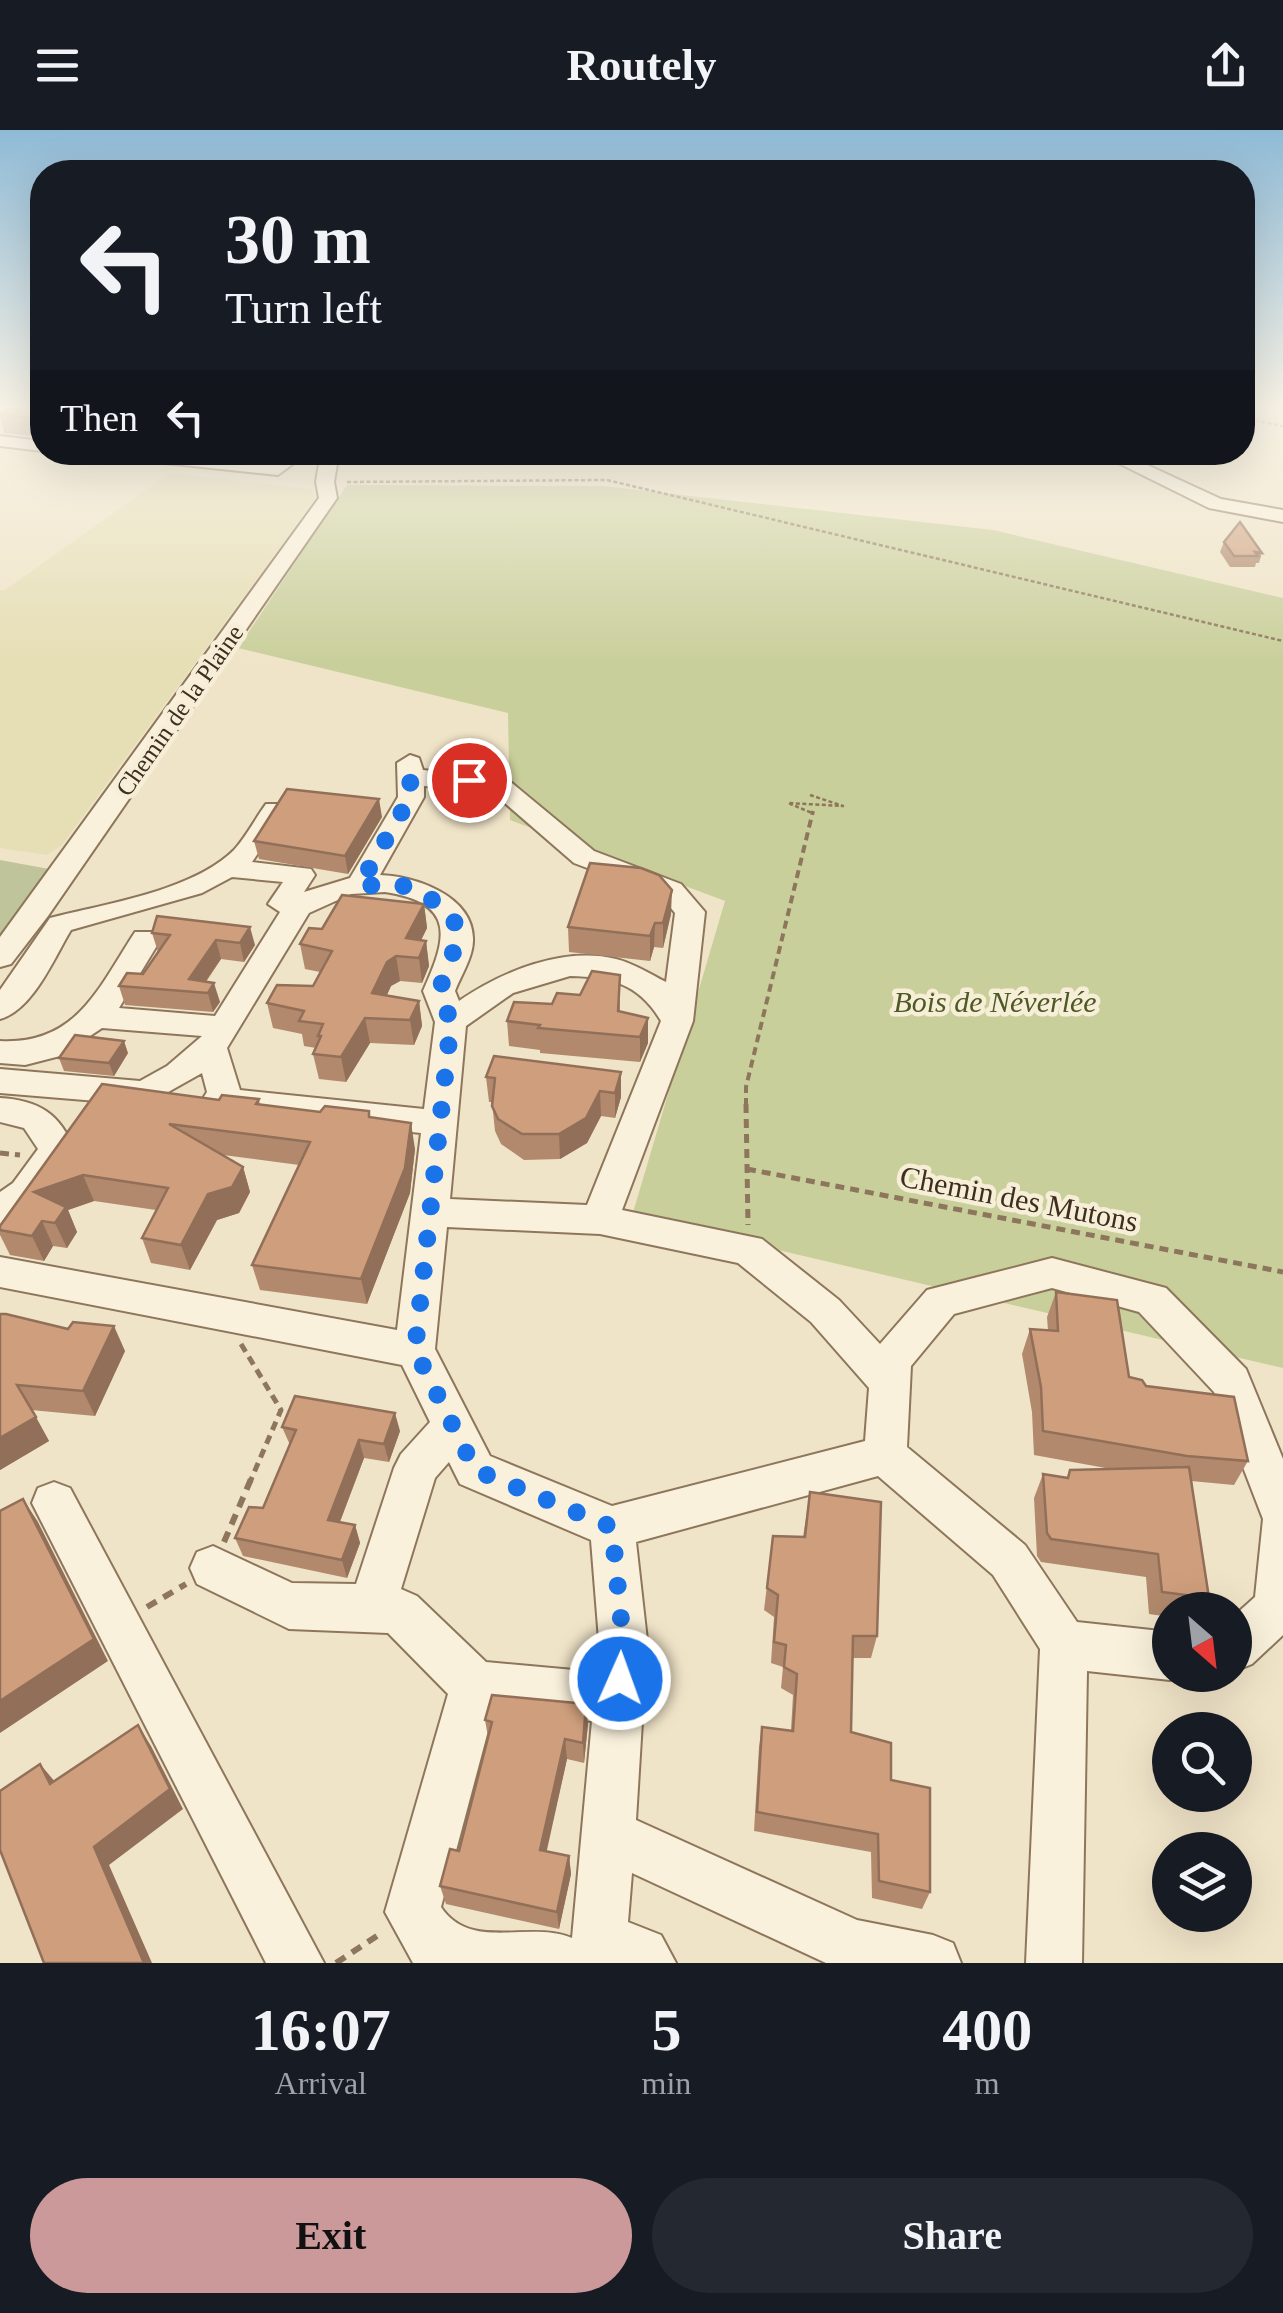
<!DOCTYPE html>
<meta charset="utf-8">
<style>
body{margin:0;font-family:"Times New Roman",serif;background:#242831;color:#f1f3f6;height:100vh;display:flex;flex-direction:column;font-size:38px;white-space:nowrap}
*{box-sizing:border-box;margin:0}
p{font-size:32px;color:#9ea1a6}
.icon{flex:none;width:55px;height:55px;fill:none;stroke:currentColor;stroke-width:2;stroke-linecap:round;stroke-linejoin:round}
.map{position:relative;height:1833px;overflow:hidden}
.panel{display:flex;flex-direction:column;background:#171b24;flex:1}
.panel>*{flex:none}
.banner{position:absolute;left:30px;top:30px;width:1225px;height:305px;border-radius:40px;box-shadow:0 10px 40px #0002;background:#171b24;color:#f1f3f6;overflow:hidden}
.needle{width:65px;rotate:152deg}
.controls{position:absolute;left:1152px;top:1462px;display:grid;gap:20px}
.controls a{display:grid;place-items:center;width:100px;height:100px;border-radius:50%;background:#171b24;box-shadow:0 10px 40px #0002;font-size:50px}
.pin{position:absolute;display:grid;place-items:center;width:85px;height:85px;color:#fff;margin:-42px;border:5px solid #fff;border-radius:50%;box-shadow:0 2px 10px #0007}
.me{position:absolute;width:110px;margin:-55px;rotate:2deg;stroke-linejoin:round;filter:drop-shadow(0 0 8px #0008)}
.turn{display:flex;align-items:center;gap:35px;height:210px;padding:0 30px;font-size:45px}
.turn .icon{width:130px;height:130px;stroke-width:2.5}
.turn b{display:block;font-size:70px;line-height:85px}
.then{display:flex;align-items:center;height:95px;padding:0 30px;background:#0003;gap:20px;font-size:38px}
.eta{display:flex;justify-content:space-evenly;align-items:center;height:170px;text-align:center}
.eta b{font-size:60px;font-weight:800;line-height:70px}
.action{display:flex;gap:20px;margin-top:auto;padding:20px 30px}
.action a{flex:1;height:115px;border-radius:60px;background:#cc999b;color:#111;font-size:40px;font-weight:800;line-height:115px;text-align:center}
.action a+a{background:#242831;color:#f1f3f6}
header{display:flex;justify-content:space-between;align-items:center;height:130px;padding:0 30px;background:#171b24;font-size:45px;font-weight:800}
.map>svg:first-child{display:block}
</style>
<header><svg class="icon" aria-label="menu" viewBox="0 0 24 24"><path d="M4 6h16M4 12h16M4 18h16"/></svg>Routely<svg class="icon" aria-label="share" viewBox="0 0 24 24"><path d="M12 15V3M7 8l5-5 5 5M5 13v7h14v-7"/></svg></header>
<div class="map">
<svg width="1283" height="1833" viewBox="0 0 1283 1833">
<rect width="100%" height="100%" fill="#f0e4c8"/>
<!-- farmland -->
<path fill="#e6deb5" d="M170,343L312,359L315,369L62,715L47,725L0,718V460H5Z"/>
<!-- green -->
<path fill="#c9cf9b" d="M347,355L603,356L993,400L1283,468V1238L632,1086L725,771L510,690L508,583L238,518Z"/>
<!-- cemetery -->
<path fill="#bfc49a" d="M0,730L60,741L0,816Z"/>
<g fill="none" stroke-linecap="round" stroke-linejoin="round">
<!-- minor casing -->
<g stroke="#8d765c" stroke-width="4">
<g id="minor">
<path d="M0,306L42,311V321L0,316Z"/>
<path d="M99,322H161L274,334L290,322H309L278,345L107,327Z"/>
<path d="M321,322H339L334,352L337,368L48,786L11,834L0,837V807L319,368L316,352Z"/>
<path d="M1096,322H1119L1221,369L1283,380V392L1209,378Z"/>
<path d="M410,625L419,628L423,640L507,649L594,721L681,754L705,782L693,891L622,1080L762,1109L839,1170L880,1214L927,1160L1052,1128L1166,1158L1246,1239L1283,1329V1505L1252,1534L1235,1541V1485L1255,1467L1263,1389L1214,1262L1139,1182L1052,1158L954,1184L911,1236L907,1317L1025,1415L1077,1492L1170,1502V1545H1182L1170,1550L1087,1541L1082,1833H1026L1040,1519L993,1445L878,1346L636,1412L647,1510L636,1690L857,1790L933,1805L953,1813L961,1833H826L632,1743L628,1792L661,1805L676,1833H413L385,1782L448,1564L388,1503L289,1499L197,1454L190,1438L197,1422L213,1416L292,1453L356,1454L394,1338L401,1324L430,1292L402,1235L0,1157V1127L397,1200L421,1003L219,982L207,979L202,970L207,962L202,943L145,975L0,963V939L140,951L167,936L202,906L102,898L60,926L25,935L0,933V911C77,915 99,857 135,802H157L161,809L119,878L215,886L280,782L268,774L283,752L232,747L202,763L71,800C54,828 33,880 0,889V860L50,788C104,774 193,761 234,720C246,707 255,689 266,674H284L288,680L252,732L311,739L315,745L304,762L350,748L398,667L397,633ZM424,656L491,661L574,733L661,766L675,783L666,852C650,844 633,833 616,829C563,816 501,842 459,871L455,861C461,845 474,826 473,808C472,765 414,746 380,745L424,667ZM385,762C458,773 446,810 423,861L435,892L424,979L240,960L227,918L309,783L351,764ZM570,846C612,847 639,854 661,891L587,1075L450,1069L466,896L513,863ZM447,1097L600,1104L738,1133L811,1192L869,1258L865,1311L612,1376L490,1326L435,1219ZM449,1332L460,1354L591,1410L599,1510L596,1542L486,1532L417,1466L401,1459L435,1348ZM493,1582L592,1591L572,1808C528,1790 471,1822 441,1777Z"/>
<path d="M0,968C38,970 61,984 74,1020L39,1073L0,1095V1062L13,1053L38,1019L24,998L0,992Z"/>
<path d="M54,1352L70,1358L324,1833H266L32,1373L38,1358Z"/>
</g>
</g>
<!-- path-far3 -->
<g stroke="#8d765c" stroke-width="2.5" stroke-dasharray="4 2.5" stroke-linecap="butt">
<path d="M1242,288L1283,296"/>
<path d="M347,352L607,350L1283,511"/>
<path d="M810,665L843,676L788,673L812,683"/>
</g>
<!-- path-far2 -->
<path stroke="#8d765c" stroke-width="4" stroke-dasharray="8 5" stroke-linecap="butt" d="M746,976V957L813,681"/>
<!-- path-far1 -->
<g stroke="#8d765c" stroke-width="5" stroke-dasharray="9 6" stroke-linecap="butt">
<path d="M746,974L748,1095"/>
<path d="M0,1023L20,1025"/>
<path d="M747,1039L1283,1142"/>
<path d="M241,1214L281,1280L250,1352"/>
</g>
<!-- path -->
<g stroke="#8d765c" stroke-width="6" stroke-dasharray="11 8" stroke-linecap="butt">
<path d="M224,1412L251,1349"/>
<path d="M147,1477L186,1454"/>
<path d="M336,1833L383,1802"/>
</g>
<!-- minor -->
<use href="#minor" fill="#faf1dc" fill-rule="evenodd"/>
</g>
<!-- wall -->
<g fill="#b2896c">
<path d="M42,277V307L4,303L0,284Z"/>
<path d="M198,322H285L273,330Z"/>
<path d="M398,322H420L408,334Z"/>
<path d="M1224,412L1262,423L1259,433H1256L1255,437H1230L1220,422Z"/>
<path d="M382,687L348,744L259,729L254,711Z"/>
<path d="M424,774L427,798L421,810L426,811L429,836L422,853L400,851L391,856L387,865L419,871L422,896L414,915L370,913L346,952L319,949L313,924L316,918L304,916L302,904L273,898L267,873L313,856L320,842L305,839L300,814L322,799Z"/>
<path d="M671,784L663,818L654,817L650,831L569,822L568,797Z"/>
<path d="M152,803L255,815L244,832L221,829L206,852L220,872L213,882L125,875L119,856L143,844L158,822Z"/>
<path d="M620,870V882L648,888V913L640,932L540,923V920L509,916L507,891L552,874Z"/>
<path d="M128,923L114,946L64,941L59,928Z"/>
<path d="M621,942V967L615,988L601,986L587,1013L560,1029L524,1030L501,1014L495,1001L492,972H489L486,947Z"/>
<path d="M102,954L219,970L259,969L260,975L370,988L415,1019L410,1063L367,1174L260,1160L252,1135L299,1035L223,1025L243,1037L250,1062L239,1083L217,1090L190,1140L151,1133L142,1108L156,1080L94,1071L68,1080L77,1102L67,1118L53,1116L44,1131L10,1125L0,1105V1096Z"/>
<path d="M1056,1162L1129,1247L1146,1256L1248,1331L1234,1355L1191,1351L1209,1468L1201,1480H1170V1487L1149,1484L1146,1447L1041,1432L1037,1426L1034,1368L1043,1344L1067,1348L1070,1340L1111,1339L1034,1325L1032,1282L1022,1224L1030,1199L1048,1201L1047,1187Z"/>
<path d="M0,1184L125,1221L95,1286L31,1280L49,1311L0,1340Z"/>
<path d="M282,1297L400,1301L389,1332L364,1328L340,1392L355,1395L360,1413L347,1448L243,1426L235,1408L263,1378L290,1315Z"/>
<path d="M810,1362L877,1506L871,1528H852L851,1602L891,1650L930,1762L922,1779L872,1768L871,1722L754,1701L759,1617L762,1597L791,1600L793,1565L781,1558L783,1537L771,1533L774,1487L764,1480L773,1406L803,1407Z"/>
<path d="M485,1590L588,1594L584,1633L567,1629L546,1721L569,1726L571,1744L559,1799L446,1774L440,1756L459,1721L488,1607Z"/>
</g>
<!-- shaded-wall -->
<g fill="#916f58">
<path d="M272,322H285L273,330Z"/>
<path d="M412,322H420L408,334L407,327Z"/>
<path d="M379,669L382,687L348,744L345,726Z"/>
<path d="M672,760L671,784L663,818V793Z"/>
<path d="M424,774L427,798L413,827L406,808Z"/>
<path d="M655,793L654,817L650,831V806Z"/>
<path d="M250,797L255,815L244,832L240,813Z"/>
<path d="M216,810L221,829L198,862L189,849Z"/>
<path d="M426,811L429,836L422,853L419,828Z"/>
<path d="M396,826L400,851L391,856L376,888L372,863L387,832Z"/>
<path d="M214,853L220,872L213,882L208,863Z"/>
<path d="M419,871L422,896L414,915L410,890Z"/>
<path d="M365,888L370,913L346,952L341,927Z"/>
<path d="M648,888V913L640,932V907Z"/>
<path d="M124,911L128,923L114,946L109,933Z"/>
<path d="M621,942V967L615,988V963Z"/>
<path d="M600,961L601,986L587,1013L560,1029L559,1004Z"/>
<path d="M411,993L415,1019L410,1063L367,1174L361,1149Z"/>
<path d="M243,1037L250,1062L239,1083L217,1090L190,1140L181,1115L208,1064Z"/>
<path d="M83,1045L94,1071L68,1080L77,1102L67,1118L55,1093L34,1062Z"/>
<path d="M42,1091L53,1116L44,1131L32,1106Z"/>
<path d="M114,1196L125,1221L95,1286L83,1261Z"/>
<path d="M395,1283L400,1301L389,1332L384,1314Z"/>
<path d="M36,1287L49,1311L0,1340V1308Z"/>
<path d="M359,1310L364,1328L334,1407L328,1390Z"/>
<path d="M23,1369L38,1392L108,1531L0,1603V1571Z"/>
<path d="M355,1395L360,1413L347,1448L342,1430Z"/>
<path d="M586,1574L588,1594L584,1633L583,1613Z"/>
<path d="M138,1595L151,1616L183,1679L109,1735L152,1833H144L94,1717Z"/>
<path d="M565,1609L567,1629L543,1738L540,1720Z"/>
<path d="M40,1634L56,1653L50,1654Z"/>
<path d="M569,1726L571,1744L559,1799L557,1782Z"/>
</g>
<!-- building -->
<g fill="#cf9f7d" stroke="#916f58" stroke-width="2.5">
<path d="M13,277H42V289L0,285Z"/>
<path d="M1240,392L1262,423L1255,422L1258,426H1234L1224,412Z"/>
<path d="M287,659L379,669L345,726L254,711Z"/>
<path d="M590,733L641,738L659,745L672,760L663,793H655L650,806L568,797Z"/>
<path d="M342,765L424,774L406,808L426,811L419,828L396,826L387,832L372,863L419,871L410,890L365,888L341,927L313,924L321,906H318L323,894L299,891L304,881L267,873L277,855L313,856L332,821L300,814L309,798L322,799Z"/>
<path d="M157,786L250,797L240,813L216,810L189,849L214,853L208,863L119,856L127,843L143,844L170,805L152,803Z"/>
<path d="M592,841L620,845L618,881L648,888L640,907L538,898L540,895L507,891L514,872L552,874L557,863L580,865Z"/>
<path d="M75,905L124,911L109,933L59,928Z"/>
<path d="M494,926L621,942L615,963L600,961L586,988L559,1004H522L498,989L492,976L495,948L486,947Z"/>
<path d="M102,954L219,970L222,965L259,969L256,974L320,982L325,976L369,981V987L411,993L405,1038L361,1149L252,1135L310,1012L169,994L243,1037L232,1057L208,1064L181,1115L142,1108L168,1058L83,1045L34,1062L66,1077L55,1093L42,1091L32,1106L0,1100V1096Z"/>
<path d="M1056,1162L1117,1170L1129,1247L1142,1250L1146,1256L1234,1267L1248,1331L1187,1326L1043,1301L1041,1257L1030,1199L1058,1201Z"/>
<path d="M0,1184H6L68,1199L73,1192L114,1196L83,1261L17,1255L36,1287L0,1308Z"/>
<path d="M295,1266L395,1283L384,1314L359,1310L328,1390L355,1395L342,1430L235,1408L249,1377L263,1378L296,1300L282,1297Z"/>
<path d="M1189,1337L1209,1468L1162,1462L1158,1424L1051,1409L1047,1403L1043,1344L1068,1348L1070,1340Z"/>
<path d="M810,1362L881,1372L877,1506H853L851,1602L891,1613V1650L930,1658V1762L879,1751L878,1704L757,1682L762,1597L793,1601L797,1544L784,1537L786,1515L774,1512L778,1465L767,1458L773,1406L805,1407Z"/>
<path d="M23,1369L94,1509L0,1571V1381Z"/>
<path d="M492,1565L586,1574L583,1613L565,1609L540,1720L569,1726L557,1782L440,1756L450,1719L459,1721L492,1592L485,1590Z"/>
<path d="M138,1595L170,1659L94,1717L144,1833H44L0,1720V1661L40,1634L50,1654Z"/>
</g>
<!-- sky -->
<linearGradient id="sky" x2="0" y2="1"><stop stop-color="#8fbad6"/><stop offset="0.52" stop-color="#f8f3e6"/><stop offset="1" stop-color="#f8f3e6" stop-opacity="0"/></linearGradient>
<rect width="1283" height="533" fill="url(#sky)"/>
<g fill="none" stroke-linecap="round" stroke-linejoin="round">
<!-- route -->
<path stroke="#1a73e8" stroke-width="18" stroke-dasharray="0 32.4" d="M469,650L410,647L411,666L359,756L397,754L423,762L453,788L459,806L439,861L451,892L415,1220L475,1340L612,1397L623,1510L620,1549"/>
</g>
<g text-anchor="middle" stroke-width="9" stroke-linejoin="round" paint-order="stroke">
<!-- far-street labels -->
<g font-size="25" fill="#3d2e20" stroke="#f7eed8">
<text transform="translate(179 580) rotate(-55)" y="9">Chemin de la Plaine</text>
</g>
<!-- park labels -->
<g font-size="30" font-style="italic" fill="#4d5a26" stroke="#f7eed8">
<text x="995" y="882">Bois de Néverlée</text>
</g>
<!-- street labels -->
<g font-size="30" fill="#3d2e20" stroke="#f7eed8">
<text transform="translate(1019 1069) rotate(11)" y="10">Chemin des Mutons</text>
</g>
</g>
</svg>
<div class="controls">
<a><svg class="needle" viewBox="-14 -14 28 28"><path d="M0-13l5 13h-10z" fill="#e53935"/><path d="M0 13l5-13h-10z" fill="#9ea1a6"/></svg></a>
<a><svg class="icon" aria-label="search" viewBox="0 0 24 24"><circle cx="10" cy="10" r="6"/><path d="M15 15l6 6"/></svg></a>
<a><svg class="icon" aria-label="layers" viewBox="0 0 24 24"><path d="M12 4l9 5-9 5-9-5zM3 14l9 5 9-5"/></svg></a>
</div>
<div class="pin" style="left:469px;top:650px;background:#d93025"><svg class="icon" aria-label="arrive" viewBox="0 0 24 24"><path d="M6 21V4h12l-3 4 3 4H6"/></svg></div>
<svg class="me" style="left:620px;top:1549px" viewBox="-20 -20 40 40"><circle r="17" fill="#1a73e8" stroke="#fff" stroke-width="3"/><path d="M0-11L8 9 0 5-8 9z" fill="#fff"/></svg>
<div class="banner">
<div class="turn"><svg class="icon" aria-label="left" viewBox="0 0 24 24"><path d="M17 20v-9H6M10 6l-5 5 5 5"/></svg><div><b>30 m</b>Turn left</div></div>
<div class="then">Then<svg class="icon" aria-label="left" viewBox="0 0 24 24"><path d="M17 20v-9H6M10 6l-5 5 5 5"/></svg></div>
</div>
</div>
<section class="panel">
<div class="eta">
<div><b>16:07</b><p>Arrival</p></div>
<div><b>5</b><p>min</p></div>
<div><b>400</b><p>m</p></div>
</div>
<div class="action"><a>Exit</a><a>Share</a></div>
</section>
